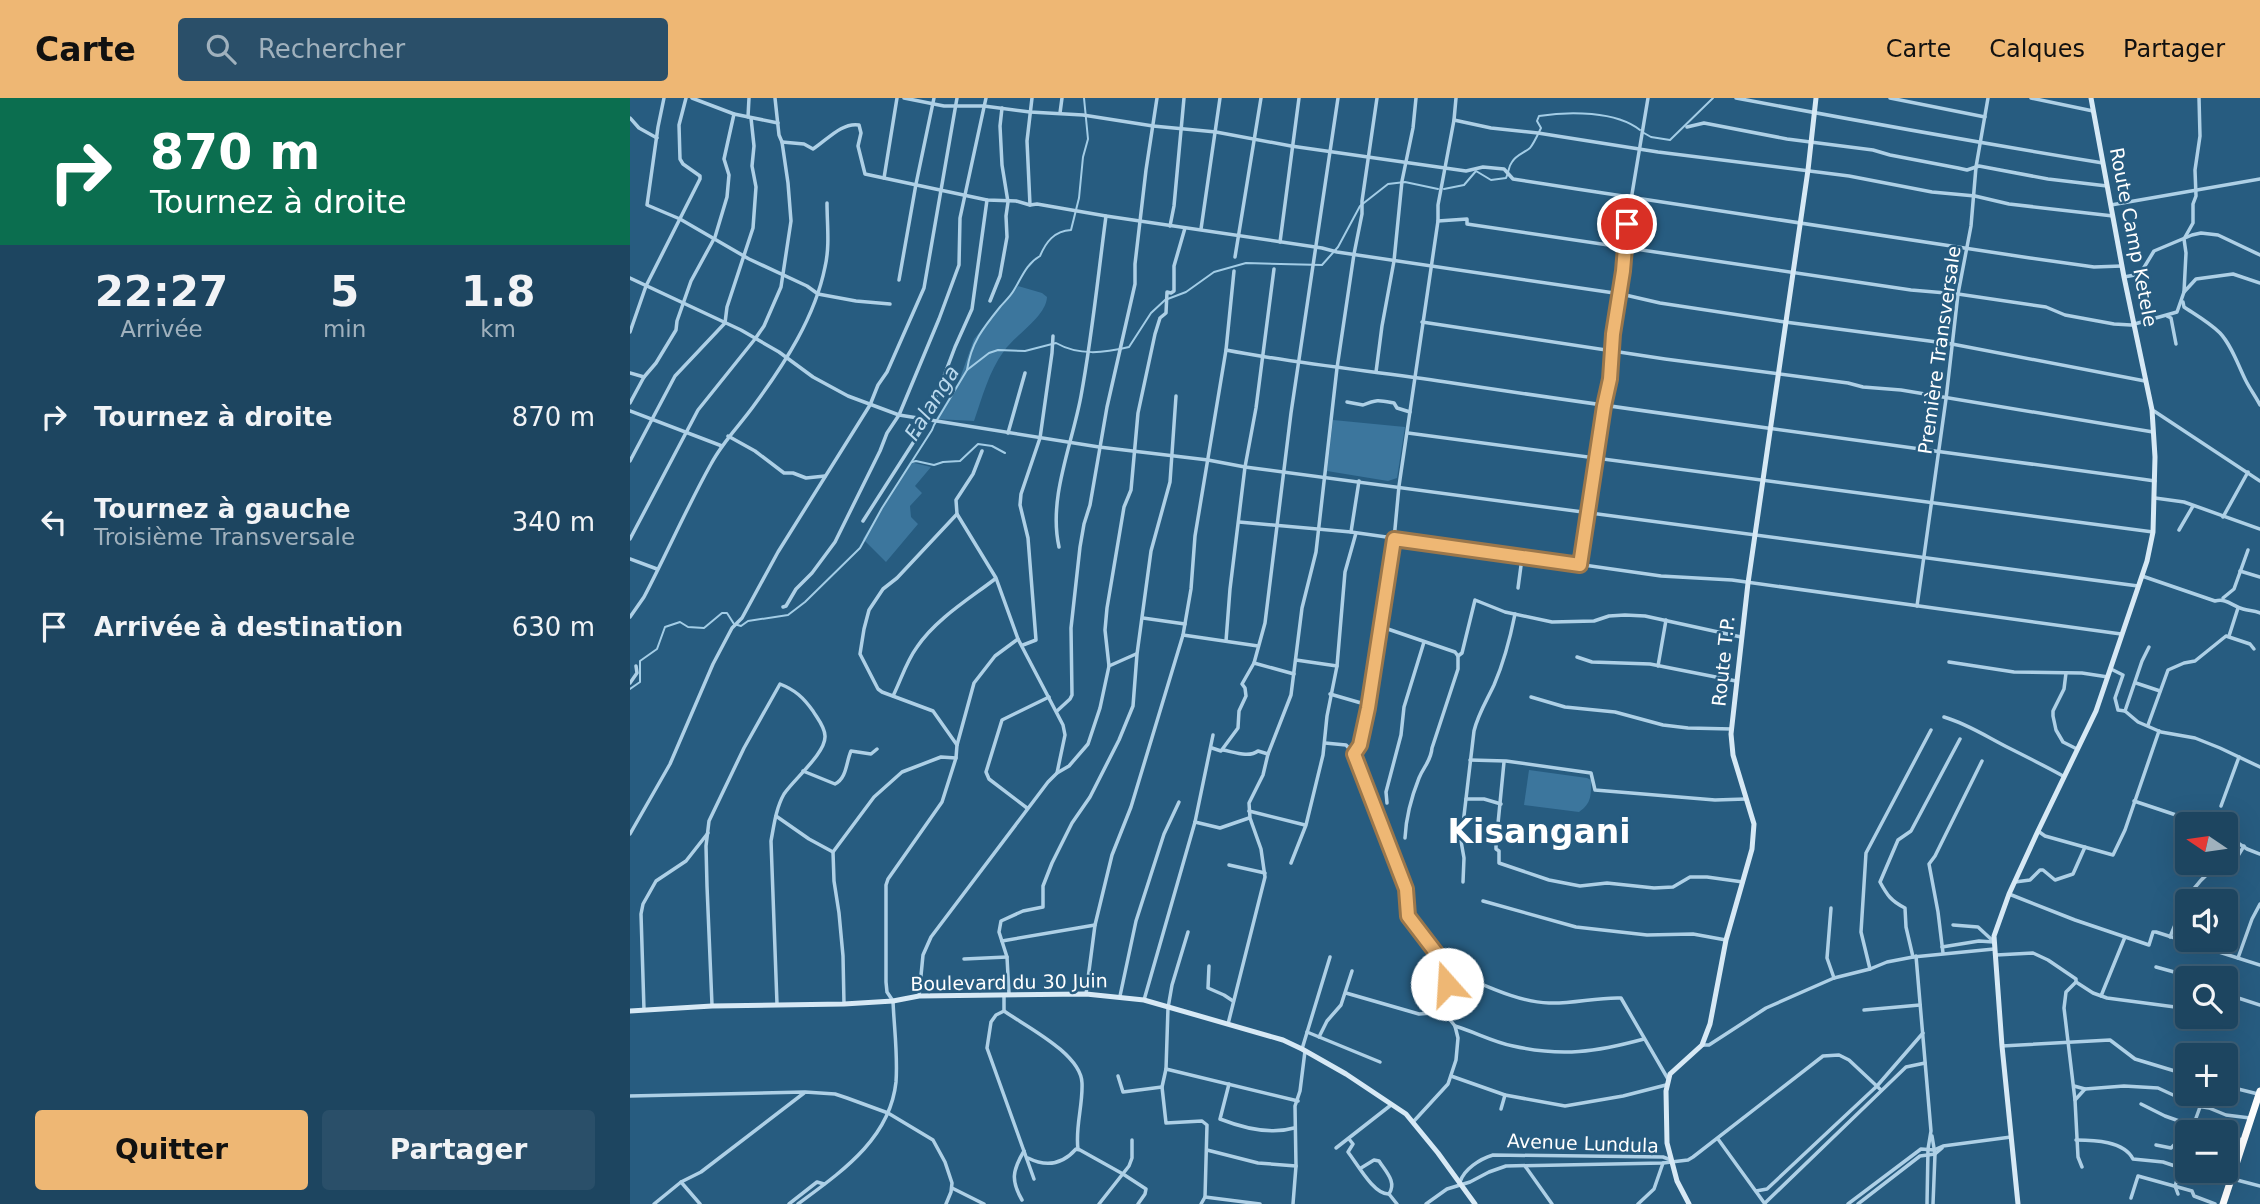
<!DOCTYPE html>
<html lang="fr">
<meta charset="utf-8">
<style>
body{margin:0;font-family:"DejaVu Sans",sans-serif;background:#2a4f69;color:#f1f3f6;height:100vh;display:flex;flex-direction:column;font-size:26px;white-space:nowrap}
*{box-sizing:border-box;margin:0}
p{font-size:23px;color:#a0b1bd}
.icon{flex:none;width:38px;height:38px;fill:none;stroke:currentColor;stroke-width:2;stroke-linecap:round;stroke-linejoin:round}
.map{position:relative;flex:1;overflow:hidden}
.details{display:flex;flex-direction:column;background:#1d4560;width:630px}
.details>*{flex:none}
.hud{background:#0b6e4f;color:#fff;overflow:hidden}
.needle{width:46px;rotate:283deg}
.tools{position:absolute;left:1545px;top:714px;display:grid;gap:14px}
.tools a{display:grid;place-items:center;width:63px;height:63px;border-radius:7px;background:#1d4560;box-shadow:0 7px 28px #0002,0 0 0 2px #3b5d75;font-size:35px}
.pin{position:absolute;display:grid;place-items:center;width:60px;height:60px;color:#fff;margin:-30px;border:4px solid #fff;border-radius:50%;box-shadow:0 2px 7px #0007}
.me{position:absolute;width:77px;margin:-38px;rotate:341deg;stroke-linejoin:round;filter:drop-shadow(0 0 5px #0008)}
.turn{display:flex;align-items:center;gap:24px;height:147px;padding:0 35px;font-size:32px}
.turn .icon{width:91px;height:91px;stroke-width:2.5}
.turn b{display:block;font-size:49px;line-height:60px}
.eta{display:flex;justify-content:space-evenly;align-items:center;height:119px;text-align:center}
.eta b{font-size:42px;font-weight:600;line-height:49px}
.cta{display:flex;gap:14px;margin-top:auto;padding:14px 35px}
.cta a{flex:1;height:80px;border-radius:7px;background:#eeb774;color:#111;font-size:28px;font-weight:600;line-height:80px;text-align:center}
.cta a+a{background:#2a4f69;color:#f1f3f6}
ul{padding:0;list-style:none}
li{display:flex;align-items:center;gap:21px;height:105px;padding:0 35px}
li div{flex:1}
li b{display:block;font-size:26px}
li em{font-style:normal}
header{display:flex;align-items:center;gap:42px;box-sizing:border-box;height:98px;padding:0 35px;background:#eeb774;color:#111}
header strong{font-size:33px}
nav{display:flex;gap:38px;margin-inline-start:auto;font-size:24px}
.search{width:490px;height:63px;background:#2a4f69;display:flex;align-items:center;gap:18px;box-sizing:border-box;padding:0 24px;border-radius:7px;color:#a0b1bd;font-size:26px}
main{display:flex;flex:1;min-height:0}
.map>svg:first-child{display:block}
</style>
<header>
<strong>Carte</strong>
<div class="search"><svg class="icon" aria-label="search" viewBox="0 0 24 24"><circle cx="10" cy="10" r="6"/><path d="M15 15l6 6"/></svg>Rechercher</div>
<nav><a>Carte</a><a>Calques</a><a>Partager</a></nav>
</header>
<main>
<section class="details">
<div class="hud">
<div class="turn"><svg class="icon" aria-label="right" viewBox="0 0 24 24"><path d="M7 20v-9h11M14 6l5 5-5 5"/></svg><div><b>870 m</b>Tournez à droite</div></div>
</div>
<div class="eta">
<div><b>22:27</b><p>Arrivée</p></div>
<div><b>5</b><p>min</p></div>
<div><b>1.8</b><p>km</p></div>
</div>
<ul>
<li><svg class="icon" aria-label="right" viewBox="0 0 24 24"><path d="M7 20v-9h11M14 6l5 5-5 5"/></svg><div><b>Tournez à droite</b></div><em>870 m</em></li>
<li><svg class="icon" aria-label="left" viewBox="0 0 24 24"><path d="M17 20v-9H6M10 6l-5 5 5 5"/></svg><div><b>Tournez à gauche</b><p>Troisième Transversale</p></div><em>340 m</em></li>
<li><svg class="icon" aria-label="arrive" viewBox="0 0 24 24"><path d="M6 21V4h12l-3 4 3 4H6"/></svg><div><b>Arrivée à destination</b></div><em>630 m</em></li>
</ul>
<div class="cta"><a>Quitter</a><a>Partager</a></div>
</section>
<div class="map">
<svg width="1630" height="1106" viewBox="0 0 1630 1106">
<rect width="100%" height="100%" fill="#275c80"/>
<!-- green -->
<g fill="#3c769d">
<path d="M388,188L412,195L417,199C416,219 385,237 374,253C359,273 352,300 344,323L306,321L329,283L344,241Z"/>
<path d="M703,322L775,329L767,380L758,383L697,373Z"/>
<path d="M280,364L301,369L285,388L292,395L280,408L281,419L288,426L256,464L233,441Z"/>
<path d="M899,672L957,680L961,682C961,697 962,705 949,714L894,707Z"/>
</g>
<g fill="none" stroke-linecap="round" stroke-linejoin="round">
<!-- stream -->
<g stroke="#a3cde6" stroke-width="2">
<path d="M1014,35L1021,39L1040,42L1083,0"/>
<path d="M814,91L834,87L846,73L861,82L876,80C879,74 878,69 882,64C886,57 894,55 900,50C904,45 908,36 911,30L907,23L909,18C939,13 986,13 1010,32"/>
<path d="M337,272C341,245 353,230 370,209C374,204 380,199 384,192C392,179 396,166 410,158C416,144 424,133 441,132L449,100L453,59L458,41L454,0"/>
<path d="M282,364L286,363L304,367L313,364L330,363L348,346L362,348L375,355"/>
<path d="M0,591L10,584V563L27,551L35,529L50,524L58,529L74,530L92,515H97L104,526L111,528L118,523L158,517L175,504L230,450L252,410L302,332L304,327L337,272L359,255L368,252L395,253L426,245C449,258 474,255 499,249L521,215L535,202L556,194L584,174L616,165L692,167L708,149L730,108L758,86L775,84L808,91"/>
</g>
<!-- street -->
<g stroke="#aed0e6" stroke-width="3.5">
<path d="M34,0L28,29L17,107L50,121L119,161L177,188L188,196L226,203L260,206"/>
<path d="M62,0L104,16L148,25"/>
<path d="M274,0L314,8H354L400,14L453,17L523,28L586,34L661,48L836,73L853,69L874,71L883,81L947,91L1400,160L1464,169L1492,168"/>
<path d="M1106,0C1228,23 1351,45 1473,65"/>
<path d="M1260,0L1355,19"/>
<path d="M1401,0L1463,13"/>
<path d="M430,15L432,0"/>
<path d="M118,19L119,0"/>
<path d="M0,20L9,30L27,40"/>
<path d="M824,22L861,30L908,35L1028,54L1219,78L1302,94L1345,98L1379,106L1483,118"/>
<path d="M1057,29L1074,25L1157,41L1243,52L1260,57L1328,70L1337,72L1349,68L1418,81L1477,88"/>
<path d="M152,44L174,46L183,51C197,42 212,24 229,27L231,35L228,48L235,76L357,102L386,103L400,107L407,106L476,118L692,150L707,154L991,196L1030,205L1155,224L1322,246L1515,283"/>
<path d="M254,80L267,0"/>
<path d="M400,107L397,43L402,0"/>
<path d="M1481,107L1630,81"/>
<path d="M808,123L837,121V126L1281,192L1328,196L1416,209L1435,217L1484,226L1501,227L1547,214L1554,194L1566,181L1603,176L1630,185"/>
<path d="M540,128L544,108L554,0"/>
<path d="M571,131L590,0"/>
<path d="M650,144L669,0"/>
<path d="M605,159L631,0"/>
<path d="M1494,179L1510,176L1524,153L1562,137L1571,135L1588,137L1630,157"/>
<path d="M0,180L111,232L149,254L183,279L218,298L269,317L469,349L578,362L615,369L1508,488"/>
<path d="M269,182L286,86L304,0"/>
<path d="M1554,194L1556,155L1554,141L1563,125V106L1566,98L1565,72L1570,38L1569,0"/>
<path d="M360,203L370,178L377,139L376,118L378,104L372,67L370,28L372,10"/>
<path d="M1553,204L1554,209C1566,217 1580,225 1590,235C1602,248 1608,267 1616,283C1620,291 1626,299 1630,307"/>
<path d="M1537,218L1541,220L1546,246"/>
<path d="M792,224L1035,261L1218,285L1233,289L1271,292L1523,334"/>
<path d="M0,234L16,188L70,81V78L53,66L50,61L49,27L56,0"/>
<path d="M596,252C668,266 743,273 816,284C1052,320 1288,350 1525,383"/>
<path d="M746,274L752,228L764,163L772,83L783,30L786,0"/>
<path d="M0,275L14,279"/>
<path d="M717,304L733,307C747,301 749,302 764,305L767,310L780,314"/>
<path d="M0,305L14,279L26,265L46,232L47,223L61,183L85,139L97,99L99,77L94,61L104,16"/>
<path d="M0,313L92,348"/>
<path d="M1524,313L1630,383"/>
<path d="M378,335L395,275"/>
<path d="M778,335L1523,434"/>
<path d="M98,338L125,353L154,375H163L176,380L195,378"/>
<path d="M352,353L343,376L326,402L327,416L366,480L388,541L433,627L435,637L427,675"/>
<path d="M0,363L45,278L95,225L97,209L123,130L126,89L122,68L124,48L121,20"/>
<path d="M1525,400L1554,404L1630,431"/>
<path d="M1593,419L1618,374"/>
<path d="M233,423L297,323L325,249L342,211L357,102"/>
<path d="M609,424L721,434L1031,478L1102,482L1491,536"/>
<path d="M1549,432L1563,408"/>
<path d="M721,434L729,383"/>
<path d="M0,441L68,312L125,241L134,228L151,189L161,123L158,85L152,44L149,37L145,0"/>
<path d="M429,449C418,400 442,347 451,298C462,239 468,178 476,118"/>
<path d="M0,461L27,471"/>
<path d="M950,467L973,308L980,281L985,219L993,173L997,126L1018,0"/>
<path d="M1610,473L1630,479"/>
<path d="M1512,478L1585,503C1597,500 1602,508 1613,511C1619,513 1624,512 1630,515"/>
<path d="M888,490L892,460"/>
<path d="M1593,500L1604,491L1618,452"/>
<path d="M1287,508L1316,301L1328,196L1341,128L1346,69L1358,0"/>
<path d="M153,509L156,508L166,491L182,475L205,444L250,353L257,335L269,317L309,221L329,167L330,120L356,0"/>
<path d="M0,519L14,499C37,455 57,409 81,366C93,343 111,326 125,306C155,265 185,219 195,169C200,148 197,126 197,105"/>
<path d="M513,520L555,526"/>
<path d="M749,528L825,554L828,558"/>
<path d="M553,537L628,548"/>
<path d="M1599,538L1608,510"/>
<path d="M596,543L600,491L615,369L626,310L644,171"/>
<path d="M393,547L406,542L398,440L390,407L391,396L410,340L422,255L423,238"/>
<path d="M947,559L962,564L1020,566L1106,583"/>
<path d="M666,562L707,568"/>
<path d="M1319,564L1384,574L1452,575L1478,579"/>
<path d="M624,565L664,576"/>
<path d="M479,568L506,556"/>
<path d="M1028,568L1036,522"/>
<path d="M1481,571L1493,577L1485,600L1488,612L1495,613L1508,624L1531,634L1565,640L1590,650L1630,669"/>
<path d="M1436,575L1434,591L1423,613V618L1426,632L1433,644L1447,651"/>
<path d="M0,585L7,575L6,568"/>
<path d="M1506,585L1530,593"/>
<path d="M700,596L738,607"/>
<path d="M263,598C271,582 276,564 287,549C306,521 339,501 365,481"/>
<path d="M901,599L935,609L985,614L1033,627L1058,630L1102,631"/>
<path d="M427,613L440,601L442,597L441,530L450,449L454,426L460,407L477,309L505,186V166L516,72L527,0"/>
<path d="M1495,613L1512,563L1519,549"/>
<path d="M1314,619C1338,626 1357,639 1379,650C1397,659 1415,668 1433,678"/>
<path d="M1518,627L1538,572L1554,565L1565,563L1596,538L1620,546L1624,551"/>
<path d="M695,645L716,647L724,656L777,791L778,818L820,873C851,885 886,904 919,905C943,906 967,899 991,900L1038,981"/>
<path d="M327,647L303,613L252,594L248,591L230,556L234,531L239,512L253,491L267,480L327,416"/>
<path d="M582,650L591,653L608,630L609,613L616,598L615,590L612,586L624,565L635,525L661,315L708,0"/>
<path d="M593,652C604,654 619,660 628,653L638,656"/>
<path d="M724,656L730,647L738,610L749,528L763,452L769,388L808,123V107L824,22L826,0"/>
<path d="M840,662L876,663L961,675L965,692L1085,702L1116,701"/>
<path d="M874,664L866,746V751L869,753V765L919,782L950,788L977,785L1024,790L1043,789L1060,779H1077L1113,784"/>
<path d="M173,673L205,686C217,680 216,664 221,653L241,656L247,651"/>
<path d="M836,701H854L871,706"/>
<path d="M1504,703L1573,726"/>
<path d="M757,705L756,694L771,637L774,609L794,544"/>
<path d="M1591,708L1609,659"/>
<path d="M397,710L359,681L356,674L372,622L419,599"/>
<path d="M619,713L675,727"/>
<path d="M146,718L179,741L203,754"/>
<path d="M565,724L590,730L619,720"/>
<path d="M1408,733L1415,738L1483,757L1495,732L1529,633"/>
<path d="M0,736L40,666L83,566L102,530L112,520L148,454L240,307L248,287L257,274L294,190L327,0"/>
<path d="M1596,737L1617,751L1630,756"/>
<path d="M775,740C776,719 781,700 789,680C794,668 801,663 802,650L828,571V558L832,555L845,502L875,514L922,524L964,523L979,518L995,517L1015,518L1111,539"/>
<path d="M661,765L676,727L693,657L697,618L707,568L715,474L726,435"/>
<path d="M599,767L635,775"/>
<path d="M833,784L834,760L831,743L844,633C848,616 857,602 864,587C874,564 880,541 885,516"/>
<path d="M1385,784L1400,782L1410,772H1413L1425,782L1443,776L1455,749"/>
<path d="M1379,796L1445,822L1519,847L1523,834H1526L1630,867"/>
<path d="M853,803L946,829L1017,837L1063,836L1096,842"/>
<path d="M1201,810L1197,860L1204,880"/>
<path d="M1323,827L1348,829L1362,842"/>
<path d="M558,834L542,887L538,910L536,971L532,989L536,1025L572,1023L577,1027L575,1099L571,1106"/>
<path d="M1540,839C1552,809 1560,788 1587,768L1596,769L1601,762L1606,761L1614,748"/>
<path d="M372,843L465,827"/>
<path d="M1312,849L1349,843L1364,844"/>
<path d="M1313,855L1308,814L1299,766L1305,758L1352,663"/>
<path d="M1366,857L1403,855L1418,862L1446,881V884L1463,895L1477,900L1545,909"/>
<path d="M1286,858L1301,1033L1298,1051L1297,1106"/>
<path d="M1283,859L1276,829L1275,810C1261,803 1257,797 1250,784L1268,742L1281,733L1330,641"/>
<path d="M1608,860L1622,821L1630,806"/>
<path d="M334,861L377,859"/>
<path d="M579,868L578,890L594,897L603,903"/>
<path d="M1526,869L1566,880"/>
<path d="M1240,871L1231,834L1236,755L1301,632"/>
<path d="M1446,884L1436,894L1434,910L1445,1002L1448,1059L1452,1069"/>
<path d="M716,895L789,916L803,915L817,918"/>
<path d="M379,896L377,859L369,834L371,823L393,813L413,809V788L422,765L442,725L460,699L489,642L503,608L507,556L521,453L540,384L546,298"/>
<path d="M456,896L465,827L482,757L501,709L553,537L561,491L565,438L596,252L604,173"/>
<path d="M1596,896L1630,907"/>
<path d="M374,897V913L366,917L361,924L357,950L404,1081"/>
<path d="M289,898L293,857L301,839L418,684L427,675L439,668L458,646L470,610L479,568L475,532L477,510L494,409L501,392L508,315L525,236L530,220L536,215L537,194L541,195L544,193V168L555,130"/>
<path d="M490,898L506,823L534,736L549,704"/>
<path d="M1471,898L1495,839"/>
<path d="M514,902L565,724L583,637"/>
<path d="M214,906L213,858L209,815L204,783L203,754L244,699L272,674L311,659L326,660"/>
<path d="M82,907L77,788L76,748L79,723L114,650L150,586C165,592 173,599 183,613C187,620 195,629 195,638C196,655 164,681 154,696C146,710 144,727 141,743L147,906"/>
<path d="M14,912L11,816L13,806L26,783L56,763L78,735"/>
<path d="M1234,912L1290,907"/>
<path d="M374,913C397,929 451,956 452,985C453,1008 445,1029 448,1051"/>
<path d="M598,926L635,779L631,751L620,720L619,705L633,677L638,656L661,597L672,510L686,454L707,270L724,156L732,116V103L747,0"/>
<path d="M825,928C845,934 863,944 883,948C932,959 966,954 1014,941"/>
<path d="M677,934L750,964"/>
<path d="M689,939L697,923L711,907L722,873"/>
<path d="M1072,947H1079L1136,910L1204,880L1240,871L1257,864L1283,859L1364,851"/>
<path d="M1372,948L1480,942L1505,961L1558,977"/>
<path d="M672,951L700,859"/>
<path d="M536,971L668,1003"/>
<path d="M488,978L493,994L532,989"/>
<path d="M821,978L875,997L935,1008L993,998L1036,987"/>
<path d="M599,986L590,1021C613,1030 640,1037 664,1030"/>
<path d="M1444,988L1455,991L1494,988L1528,990L1567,1008L1579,1010L1596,1017L1620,1020"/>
<path d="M1596,988L1628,996"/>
<path d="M0,998L175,994L205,996L217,1000L258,1015L303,1042L315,1064L322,1085L321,1094L316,1106"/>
<path d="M1445,1002L1455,991"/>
<path d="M1511,1006L1535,1018L1580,1034"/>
<path d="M871,1011L875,997"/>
<path d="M784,1023L818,986L826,962L828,940L825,928L817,918L816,892L820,873"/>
<path d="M1561,1034L1570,1009"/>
<path d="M1596,1037L1612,1042"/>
<path d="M1302,1038L1305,1056L1303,1106"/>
<path d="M719,1041L723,1046L718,1054C728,1067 744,1097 759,1096L767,1106"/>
<path d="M1088,1041L1135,1106"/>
<path d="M1446,1042C1464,1042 1494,1043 1503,1061L1533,1064L1599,1086"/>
<path d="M1526,1047L1541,1050L1545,1046L1558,1050"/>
<path d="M706,1050L761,1007"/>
<path d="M577,1052L628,1065L666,1068"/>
<path d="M398,1060C416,1069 432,1067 446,1051L450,1052L493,1076L516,1091L515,1096L508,1106"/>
<path d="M1596,1063L1605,1066"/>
<path d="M895,1068L922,1106"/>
<path d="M731,1070L744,1062L749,1063C756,1074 767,1084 759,1096"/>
<path d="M1603,1081L1630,1088"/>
<path d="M51,1084L70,1106"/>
<path d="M830,1084C834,1071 850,1061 863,1057L1033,1059L1041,1062"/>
<path d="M322,1090L354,1106"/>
<path d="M1126,1093L1137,1091L1247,988L1293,935"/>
<path d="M1548,1096L1545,1088L1558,1048"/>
<path d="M575,1099L630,1106"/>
<path d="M1501,1100L1508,1078L1562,1093L1564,1098L1585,1106"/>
<path d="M392,1102C381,1083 382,1073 394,1053"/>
<path d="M1135,1105L1276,969L1295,965"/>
<path d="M24,1106L51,1084L71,1074L174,995"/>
<path d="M159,1106L187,1084L194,1086"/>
<path d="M168,1106C211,1074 260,1041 266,984C268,957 264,929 263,903L257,894L256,884V787L258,781L312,704L326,660L327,647L344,585L365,558L388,541"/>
<path d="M469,1106L499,1068L502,1060V1042"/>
<path d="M663,1106L666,1068L665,1008L670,993L675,953"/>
<path d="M796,1106L817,1091L840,1084L859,1074L876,1068L1033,1065L1058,1062L1063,1059L1193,958L1209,957L1219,962L1251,992"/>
<path d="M1008,1106L1024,1091L1033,1065"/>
<path d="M1218,1106L1291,1051L1304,1052L1313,1048L1381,1039"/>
<path d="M1228,1106L1290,1058L1305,1056L1312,1050"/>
</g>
<!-- secondary -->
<g stroke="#d7e9f5" stroke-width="5">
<path d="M0,913L82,908L214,906L263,903L289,898L456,896L514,902L653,942L672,951L716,976L776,1016L808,1055L845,1106"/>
<path d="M1059,1106L1047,1083L1037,1045L1036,993L1040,976L1072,947L1080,926L1096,842L1122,751L1124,726L1103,657L1101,636L1118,485L1178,72L1186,0"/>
<path d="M1388,1106L1372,948L1364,838L1379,796L1408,733L1466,613L1517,463L1523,434L1525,359L1522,312L1494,179L1461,0"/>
</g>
<!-- highway -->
<path stroke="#fff" stroke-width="7" d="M1593,1106L1630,993"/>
</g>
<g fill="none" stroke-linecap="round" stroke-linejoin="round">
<!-- route casing -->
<g stroke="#9b774b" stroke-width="18">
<path id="route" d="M817,886L820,873L778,818L776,791L724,656L730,647L738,610L764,441L950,467L974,308L980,281L983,236L993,173L997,126"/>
</g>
<!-- route -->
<use href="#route" stroke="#eeb774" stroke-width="12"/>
</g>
<g text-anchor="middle" stroke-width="5" stroke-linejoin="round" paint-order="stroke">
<!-- street labels -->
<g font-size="19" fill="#fff" stroke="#275c80">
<text transform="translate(1504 139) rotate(79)" y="7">Route Camp Ketele</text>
<text transform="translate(1309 252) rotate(-82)" y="7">Première Transversale</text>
<text transform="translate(1093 563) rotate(-84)" y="7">Route T.P.</text>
<text transform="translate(379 884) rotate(-1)" y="7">Boulevard du 30 Juin</text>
<text transform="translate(953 1045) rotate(2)" y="7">Avenue Lundula</text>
</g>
<!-- water labels -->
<g font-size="21" font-style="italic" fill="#bad9ed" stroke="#275c80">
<text transform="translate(302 305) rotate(-58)" y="7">Falanga</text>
</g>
<!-- town labels -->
<g font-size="33" font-weight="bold" fill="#fff" stroke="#275c80">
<text x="909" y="745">Kisangani</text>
</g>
</g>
</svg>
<div class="tools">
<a><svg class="needle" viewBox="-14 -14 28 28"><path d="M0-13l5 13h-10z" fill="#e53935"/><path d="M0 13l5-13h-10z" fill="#a0b1bd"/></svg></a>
<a><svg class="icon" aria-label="sound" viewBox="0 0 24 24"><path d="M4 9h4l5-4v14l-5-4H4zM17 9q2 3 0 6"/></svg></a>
<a><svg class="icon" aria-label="search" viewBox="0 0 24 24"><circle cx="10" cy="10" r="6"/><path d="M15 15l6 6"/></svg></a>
<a>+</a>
<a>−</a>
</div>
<div class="pin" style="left:997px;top:126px;background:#d93025"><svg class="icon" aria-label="arrive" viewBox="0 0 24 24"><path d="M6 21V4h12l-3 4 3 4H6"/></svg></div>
<svg class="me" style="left:817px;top:886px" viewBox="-20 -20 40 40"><circle r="19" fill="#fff"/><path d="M0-13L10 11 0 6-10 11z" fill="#eeb774"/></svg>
</div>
</main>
